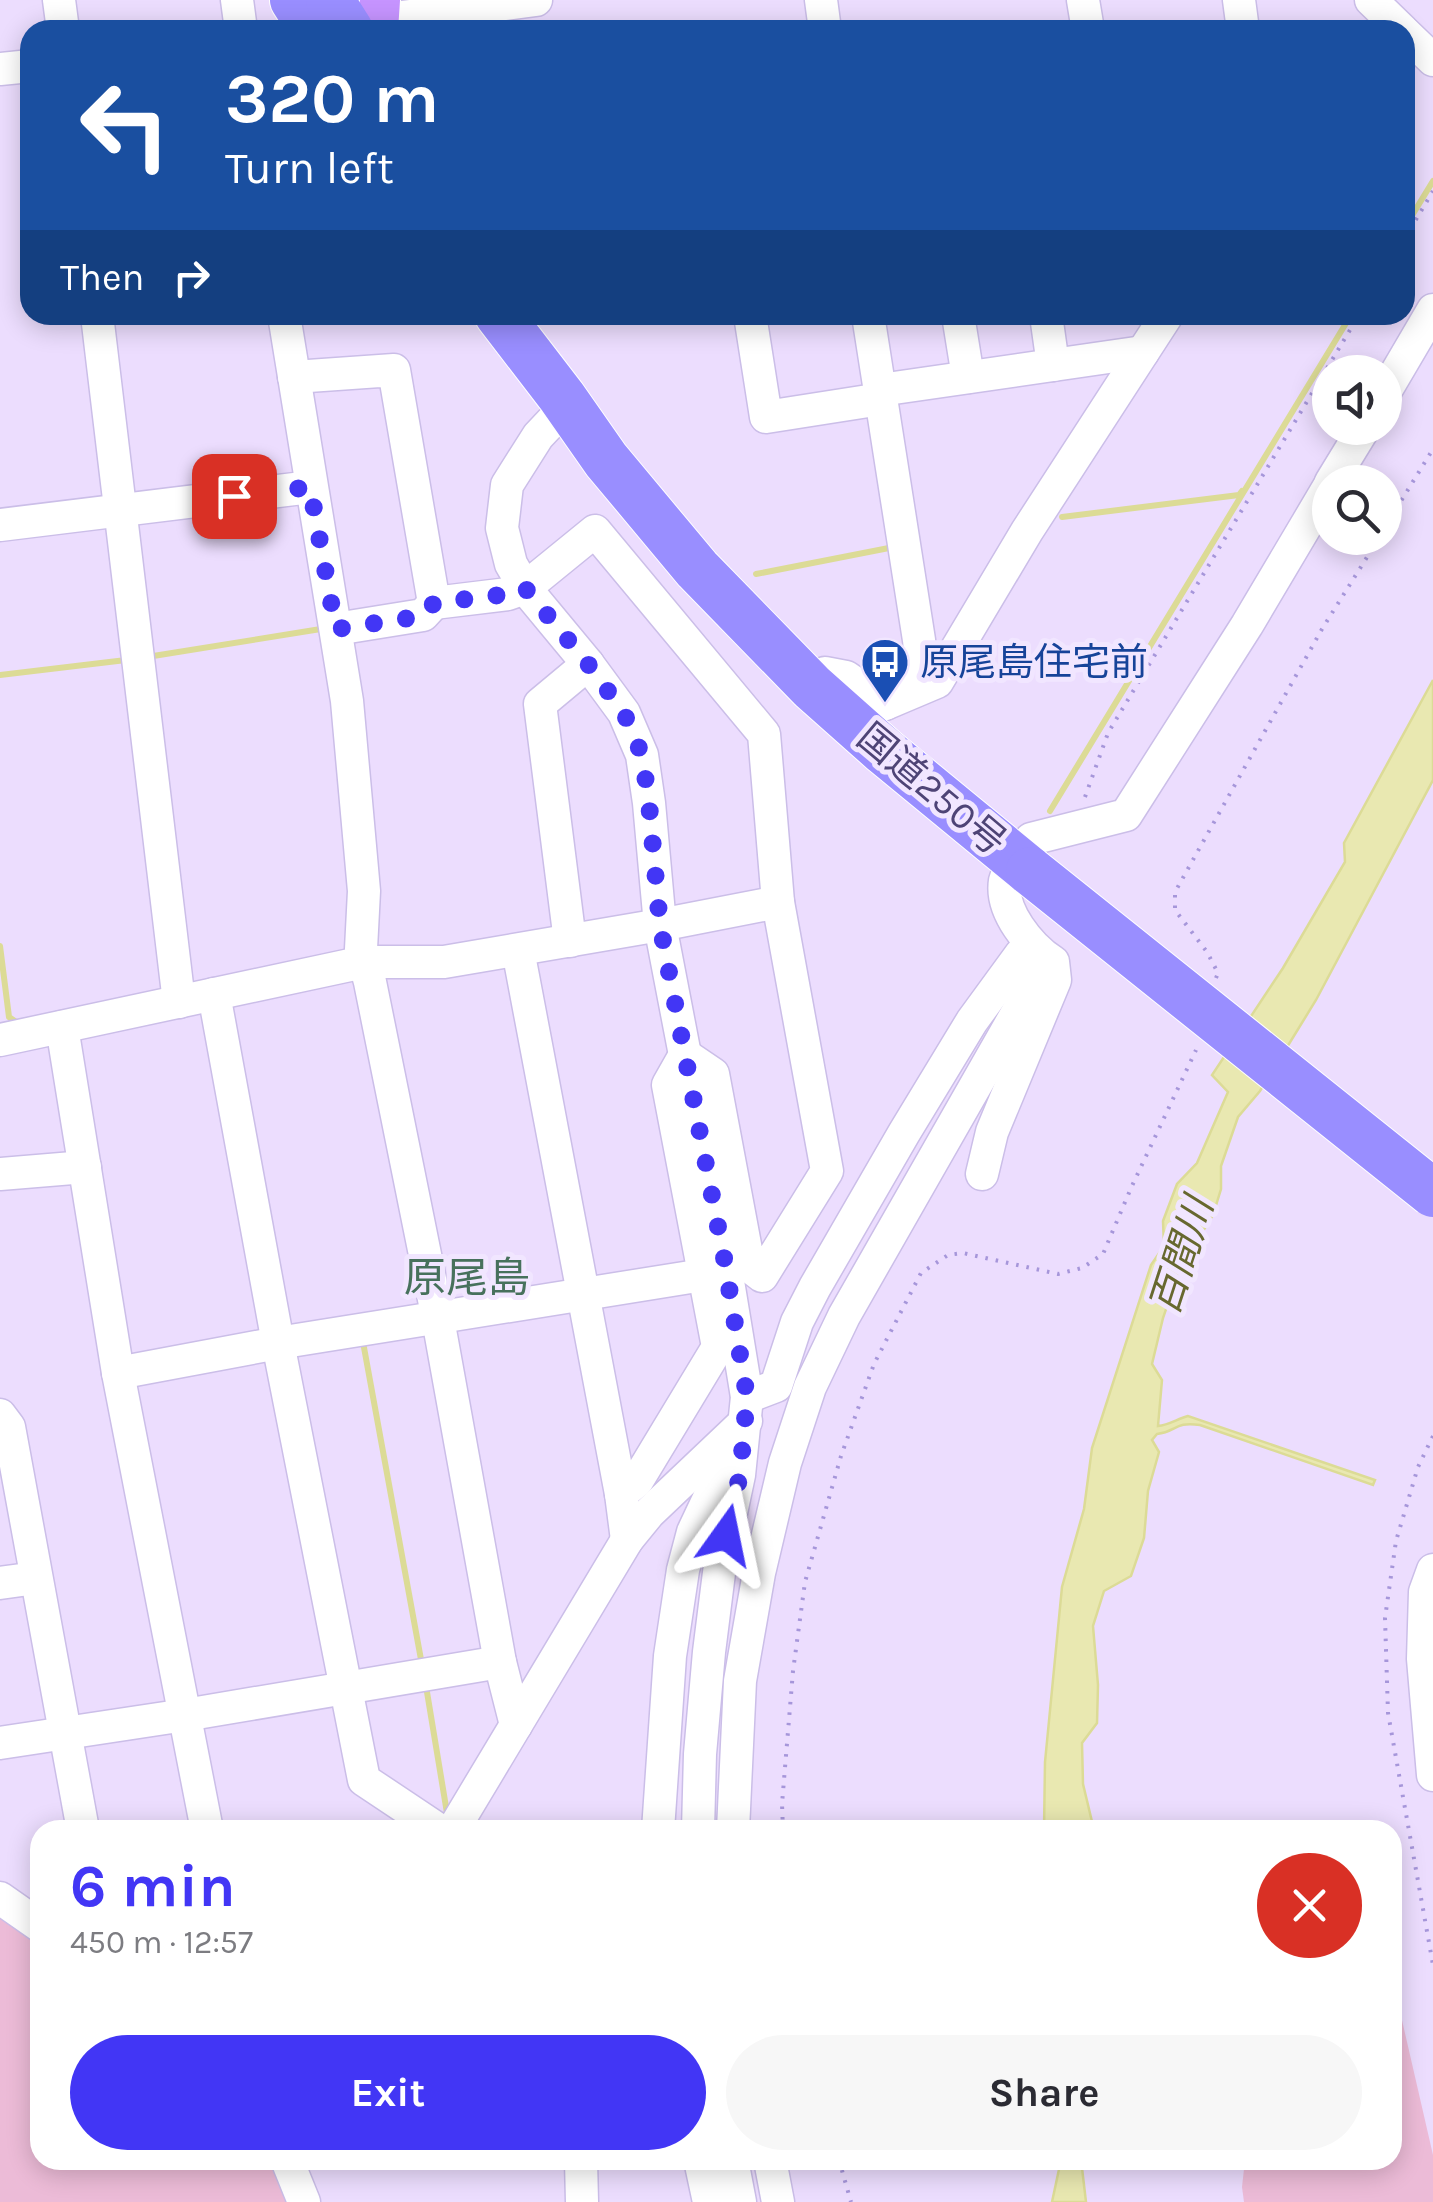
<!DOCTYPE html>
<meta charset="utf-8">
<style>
body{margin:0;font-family:Karla,"Noto Sans JP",sans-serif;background:#f7f7f7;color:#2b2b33;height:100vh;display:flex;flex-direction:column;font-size:38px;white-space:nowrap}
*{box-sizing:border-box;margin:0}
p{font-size:32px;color:#7c7c81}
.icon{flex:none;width:55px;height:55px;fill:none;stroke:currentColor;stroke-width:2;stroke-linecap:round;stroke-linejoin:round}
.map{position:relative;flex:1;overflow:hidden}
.panel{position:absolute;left:30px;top:1820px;width:1372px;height:350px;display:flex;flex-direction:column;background:#fff;border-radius:30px;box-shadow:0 5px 25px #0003}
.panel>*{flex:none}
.guide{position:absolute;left:20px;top:20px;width:1395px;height:305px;border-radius:30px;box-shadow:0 5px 25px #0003;background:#1a4fa0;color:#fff;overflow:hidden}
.buttons{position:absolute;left:1312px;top:355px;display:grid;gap:20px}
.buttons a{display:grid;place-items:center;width:90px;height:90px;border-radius:50%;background:#fff;box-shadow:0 5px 25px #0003;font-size:50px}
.pin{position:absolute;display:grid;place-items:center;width:85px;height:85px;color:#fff;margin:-42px;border-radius:20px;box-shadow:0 5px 15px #0006}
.me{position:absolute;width:110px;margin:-55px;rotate:12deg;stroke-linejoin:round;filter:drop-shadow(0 0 8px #0008)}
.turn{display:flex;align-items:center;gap:35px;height:210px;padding:0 40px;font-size:45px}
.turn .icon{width:130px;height:130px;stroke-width:2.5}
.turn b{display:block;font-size:70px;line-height:85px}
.then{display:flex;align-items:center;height:95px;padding:0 40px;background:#0003;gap:20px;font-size:38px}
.round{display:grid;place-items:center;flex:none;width:105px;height:105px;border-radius:52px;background:#f7f7f7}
.summary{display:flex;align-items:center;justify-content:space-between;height:170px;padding:0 40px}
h1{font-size:60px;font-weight:700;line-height:75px;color:#4236f5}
.cta{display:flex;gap:20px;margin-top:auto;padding:20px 40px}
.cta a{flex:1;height:115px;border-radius:60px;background:#4236f5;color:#fff;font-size:40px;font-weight:700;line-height:115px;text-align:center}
.cta a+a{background:#f7f7f7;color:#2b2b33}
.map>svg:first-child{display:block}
</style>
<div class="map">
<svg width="1433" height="2202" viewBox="0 0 1433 2202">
<rect width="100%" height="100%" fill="#ecddfe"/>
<!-- green -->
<g fill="#ecbbd7">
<path d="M0,1910L40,1941V2160H275L293,2202H0Z"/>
<path d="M1393,1981L1433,2155V2202H1244L1242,2187L1245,2160H1392Z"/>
</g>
<!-- water -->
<g fill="#e9e8b1" stroke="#dcdb96" stroke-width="2.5">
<path d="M1433,680V780L1316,1000L1260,1091L1238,1117L1221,1166V1189L1213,1215L1180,1268L1163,1318L1152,1364L1162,1380L1158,1426C1169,1425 1177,1419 1188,1416L1375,1480L1373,1485L1200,1425C1174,1421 1177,1432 1157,1434L1152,1440L1159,1452L1148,1491L1144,1538L1131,1576L1104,1591L1093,1626L1098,1685L1097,1723L1082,1743L1083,1784L1094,1830H1044L1045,1762L1062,1587L1084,1509L1092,1448L1151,1265L1164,1246L1163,1221L1177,1184L1197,1163L1228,1092L1212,1075L1283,968L1345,862L1344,843Z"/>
<path d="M1061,2160H1087L1082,2168L1086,2202H1052Z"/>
</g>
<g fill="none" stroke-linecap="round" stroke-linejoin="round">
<!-- stream -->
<g stroke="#dcdb96" stroke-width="6">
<path d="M1405,227L1433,181"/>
<path d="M1062,517L1239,495L1242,491"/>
<path d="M756,574L894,547"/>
<path d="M147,657L327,628"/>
<path d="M0,675L126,660"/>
<path d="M1050,811L1351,315"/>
<path d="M0,946L9,1017L19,1024"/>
<path d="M363,1342L422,1665"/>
<path d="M426,1686L447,1813"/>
</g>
<!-- minor casing -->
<g stroke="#cbbee8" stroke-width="35">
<g id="minor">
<path d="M59,0L63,30"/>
<path d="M237,0L241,30"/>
<path d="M821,0L825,30"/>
<path d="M1083,0L1088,30"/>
<path d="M1239,0L1243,30"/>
<path d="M1371,0L1402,30"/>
<path d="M379,20L536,0"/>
<path d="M1405,33L1433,60"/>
<path d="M0,69L30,66"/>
<path d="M97,315L179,1002"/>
<path d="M284,315L347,701L364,891L361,949L370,982L438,1319L500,1662L516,1725"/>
<path d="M750,315L766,417L881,399"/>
<path d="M868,315L919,640L923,677L897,696"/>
<path d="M958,315L968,377"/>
<path d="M1046,315L1053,365"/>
<path d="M294,377L394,370L434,603L508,594L525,588L595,531L764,734L778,902L827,1171L762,1276L749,1266L713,1074L685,1055L668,1085L718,1347L637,1481L621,1494"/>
<path d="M880,390L1143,352"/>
<path d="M1385,392L1433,310"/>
<path d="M562,397L555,418L538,436L507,485L502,528L511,564L525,588L588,664L624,713L642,755L649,803L660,925L725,1263L747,1397L739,1475L720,1565L709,1652L700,1754L698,1830"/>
<path d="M1331,482L1364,428"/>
<path d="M0,525L311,487"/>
<path d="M336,629L423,615L434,603"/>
<path d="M825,673L846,677L885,704"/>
<path d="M885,704L937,682L1027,531L1167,315"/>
<path d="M1025,848L1031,839L1126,815L1247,625L1330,485"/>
<path d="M570,941L540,704L588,664"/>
<path d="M518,950L621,1494L627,1540"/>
<path d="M214,994L278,1343L364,1780L439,1830"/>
<path d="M62,1027L118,1373L207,1830"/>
<path d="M0,1040L364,962H444L660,925L778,902"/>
<path d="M0,1174L85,1167"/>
<path d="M982,1174L992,1132L1055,980L1053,962C1030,947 1000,911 1005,881C1007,873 1012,866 1016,860"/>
<path d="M118,1373L278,1343L703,1275"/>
<path d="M747,1397L776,1386L797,1322L815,1287L904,1133L972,1021L1021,954H1040"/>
<path d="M0,1415L9,1427L83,1830"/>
<path d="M1433,1570L1425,1592L1423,1659L1433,1775"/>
<path d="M0,1583L36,1578"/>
<path d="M0,1743L185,1715L500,1662"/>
<path d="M453,1830L627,1540L649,1513L746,1421"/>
<path d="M658,1830L670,1656L683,1570L693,1532L733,1447"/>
<path d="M733,1830L740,1681L759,1573L785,1463L810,1387L844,1316L1041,971L1040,954"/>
<path d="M0,1898L40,1926"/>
<path d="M287,2160L304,2202"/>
<path d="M581,2160L582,2202"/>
<path d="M700,2160L709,2202"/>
<path d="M732,2160L740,2202"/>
<path d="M770,2160L778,2202"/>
</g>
</g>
<!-- major casing -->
<g stroke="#fff" stroke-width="42">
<path id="major" d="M378,30L380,0"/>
</g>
<!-- highway casing -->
<g stroke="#fff" stroke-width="50">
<g id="highway">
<path d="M294,0L313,30"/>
<path d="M330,0L349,30"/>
<path d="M499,315L562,397L606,460L697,569L812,687L884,751L1030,871"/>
</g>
</g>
<!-- path -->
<g stroke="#a696da" stroke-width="4" stroke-dasharray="2.5 8" stroke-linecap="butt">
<path d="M1405,238L1433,191"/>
<path d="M1385,527L1433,449"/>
<path d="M1085,797L1108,733L1359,315"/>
<path d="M1216,978L1218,973L1207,952L1175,910V892L1322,629L1379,538"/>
<path d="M1433,1436L1418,1467L1396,1541L1385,1618L1388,1713L1433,1965"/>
<path d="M783,1830L782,1804L793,1671L805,1582L841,1456L874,1364L921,1273L948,1255L963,1253L1058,1274L1082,1268L1103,1254L1131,1188L1196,1050"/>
<path d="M839,2160L851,2202"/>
</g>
<!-- minor -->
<use href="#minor" stroke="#fff" stroke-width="32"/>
<!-- major -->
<use href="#major" stroke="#c694ff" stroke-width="40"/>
<!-- highway -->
<use href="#highway" stroke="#998eff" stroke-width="48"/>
<!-- highway-bridge casing -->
<g stroke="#fff" stroke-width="50" stroke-linecap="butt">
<path id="highway-bridge" d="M1030,871L1433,1193"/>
</g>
<!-- highway-bridge -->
<use href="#highway-bridge" stroke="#998eff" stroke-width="48"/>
</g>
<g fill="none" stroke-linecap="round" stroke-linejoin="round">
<!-- route -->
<path stroke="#4236f5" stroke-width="18" stroke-dasharray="0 32.4" d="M234,496L310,487L336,629L423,616L434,603L508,594L525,588L588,664L624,713L642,755L649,803L660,925L725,1263L747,1397L740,1475L726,1535"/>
</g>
<!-- icons -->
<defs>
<g id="bus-pin" transform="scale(2.5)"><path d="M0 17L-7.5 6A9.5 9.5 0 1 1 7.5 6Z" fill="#1a4fb4" stroke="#f1e6ff"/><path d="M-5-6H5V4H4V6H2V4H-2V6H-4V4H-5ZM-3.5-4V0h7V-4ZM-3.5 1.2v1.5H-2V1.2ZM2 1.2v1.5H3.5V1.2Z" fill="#fff"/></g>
</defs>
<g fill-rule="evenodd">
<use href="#bus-pin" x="885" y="662"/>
</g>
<g text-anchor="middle" stroke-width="10" stroke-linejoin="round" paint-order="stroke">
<!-- transit labels -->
<g font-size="38" fill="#164399" stroke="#f1e6ff" text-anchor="start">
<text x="920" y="675">原尾島住宅前</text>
</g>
<!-- street labels -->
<g font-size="38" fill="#4e4476" stroke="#f1e6ff">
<text transform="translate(932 789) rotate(40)" y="13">国道250号</text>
</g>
<!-- water labels -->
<g font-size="40" font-style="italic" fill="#67682f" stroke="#f1e6ff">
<text transform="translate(1181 1256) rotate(-72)" y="14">百間川</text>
</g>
<!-- quarter labels -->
<g font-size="42" fill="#47715c" stroke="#f1e6ff">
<text x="467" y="1292">原尾島</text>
</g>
</g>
</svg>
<div class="buttons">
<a><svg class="icon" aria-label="sound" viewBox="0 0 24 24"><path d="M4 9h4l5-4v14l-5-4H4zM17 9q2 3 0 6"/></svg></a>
<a><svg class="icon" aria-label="search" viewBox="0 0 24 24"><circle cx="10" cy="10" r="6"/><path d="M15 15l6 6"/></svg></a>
</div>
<div class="pin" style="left:234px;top:496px;background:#d93025"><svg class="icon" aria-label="arrive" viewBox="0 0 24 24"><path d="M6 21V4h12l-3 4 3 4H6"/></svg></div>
<svg class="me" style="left:726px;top:1535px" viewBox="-20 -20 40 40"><path d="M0-17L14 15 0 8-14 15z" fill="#4236f5" stroke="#fff" stroke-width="4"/></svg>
<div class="guide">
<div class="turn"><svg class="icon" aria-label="left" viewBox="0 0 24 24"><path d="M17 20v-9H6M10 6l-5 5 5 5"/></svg><div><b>320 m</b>Turn left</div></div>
<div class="then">Then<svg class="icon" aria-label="right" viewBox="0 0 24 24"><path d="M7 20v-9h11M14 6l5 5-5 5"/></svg></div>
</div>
<section class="panel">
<div class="summary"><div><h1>6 min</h1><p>450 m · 12:57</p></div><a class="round" style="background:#d93025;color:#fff"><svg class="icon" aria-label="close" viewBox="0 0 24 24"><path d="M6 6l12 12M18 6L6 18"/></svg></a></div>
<div class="cta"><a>Exit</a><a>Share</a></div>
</section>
</div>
